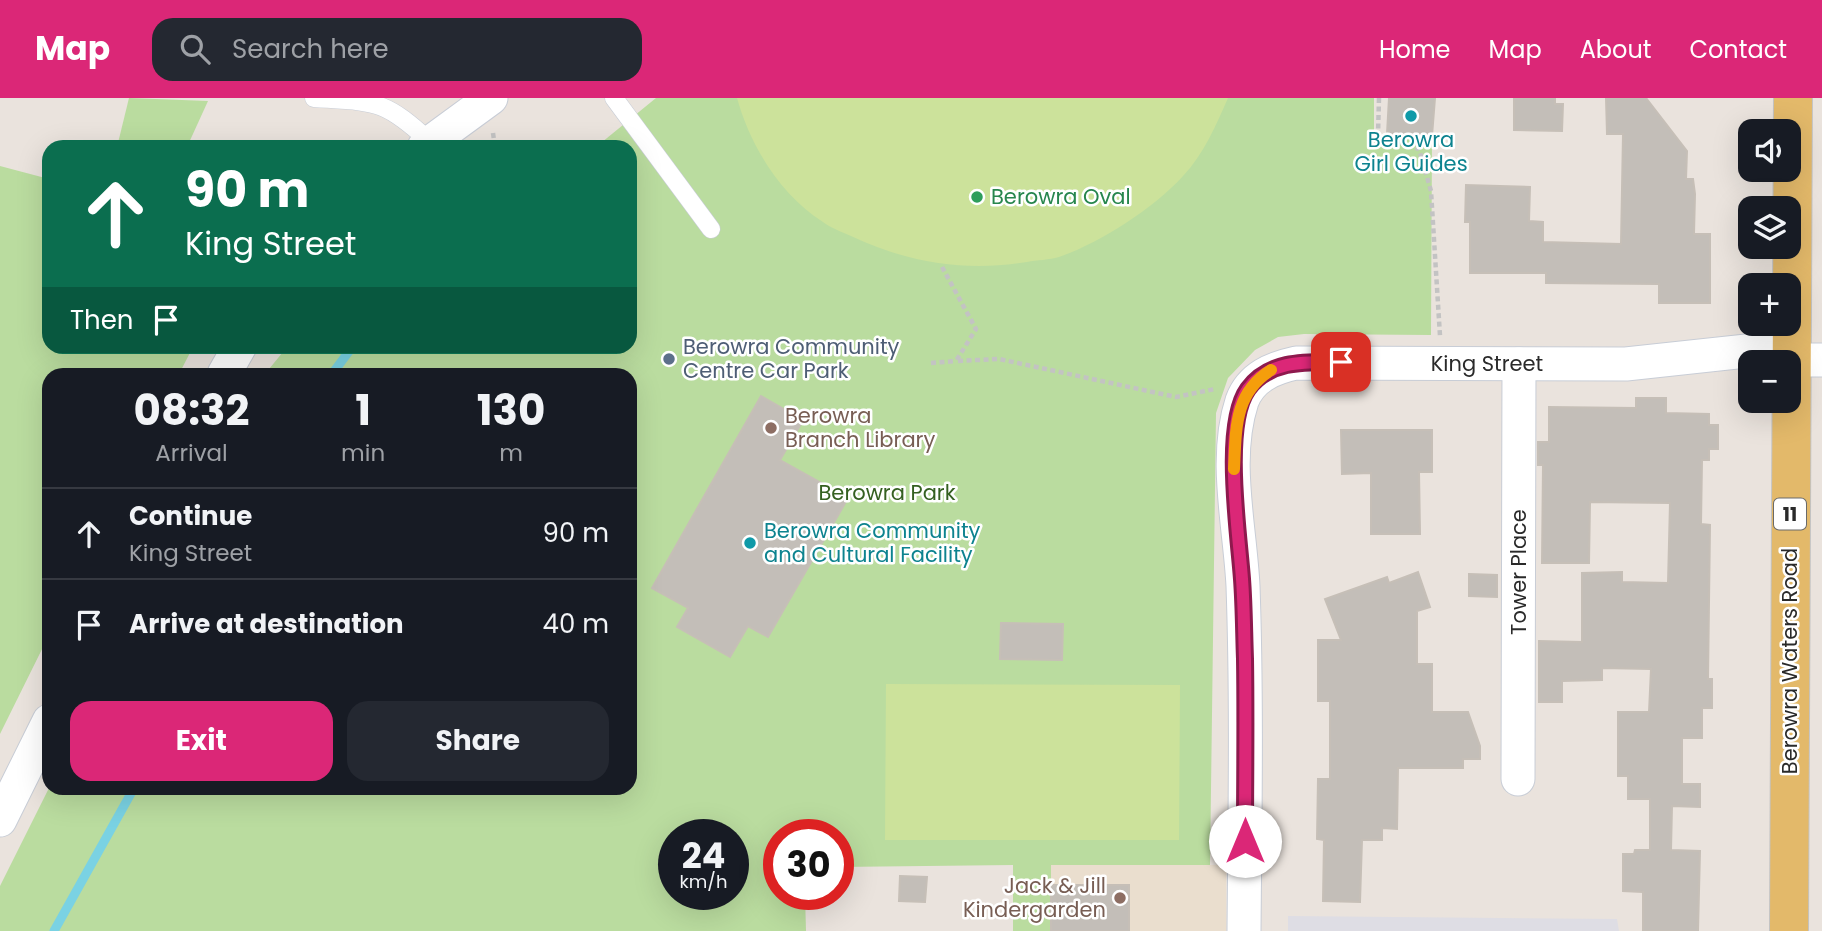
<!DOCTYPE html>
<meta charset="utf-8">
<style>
body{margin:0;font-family:Poppins,sans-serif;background:#242831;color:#f1f3f6;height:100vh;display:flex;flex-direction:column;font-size:26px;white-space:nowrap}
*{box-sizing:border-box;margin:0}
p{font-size:23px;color:#9ea1a6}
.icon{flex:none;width:38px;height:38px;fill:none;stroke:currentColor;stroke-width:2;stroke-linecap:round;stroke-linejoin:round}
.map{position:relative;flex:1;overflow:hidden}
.drawer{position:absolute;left:42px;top:270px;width:595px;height:427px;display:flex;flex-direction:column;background:#171b24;border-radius:21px;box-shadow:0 7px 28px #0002}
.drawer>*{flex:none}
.guide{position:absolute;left:42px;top:42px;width:595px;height:214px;border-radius:21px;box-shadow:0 7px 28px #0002;background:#0b6e4f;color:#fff;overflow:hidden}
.tools{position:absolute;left:1738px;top:21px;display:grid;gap:14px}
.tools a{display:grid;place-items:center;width:63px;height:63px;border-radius:14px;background:#171b24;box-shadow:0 7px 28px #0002;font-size:35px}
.speed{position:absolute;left:658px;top:721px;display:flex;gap:14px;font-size:35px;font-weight:700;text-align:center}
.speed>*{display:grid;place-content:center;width:91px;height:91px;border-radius:50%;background:#171b24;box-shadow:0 7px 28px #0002;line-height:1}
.speed small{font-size:18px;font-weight:400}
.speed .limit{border:10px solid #d22;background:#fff;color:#111}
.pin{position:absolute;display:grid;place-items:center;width:60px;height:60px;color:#fff;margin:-30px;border-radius:14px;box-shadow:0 4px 10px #0006}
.me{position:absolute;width:77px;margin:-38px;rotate:0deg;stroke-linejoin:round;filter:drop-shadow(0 0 5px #0008)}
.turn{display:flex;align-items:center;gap:24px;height:147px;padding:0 28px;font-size:32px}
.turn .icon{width:91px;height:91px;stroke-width:2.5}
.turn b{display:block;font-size:49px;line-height:60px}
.then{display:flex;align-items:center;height:66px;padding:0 28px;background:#0003;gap:14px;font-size:26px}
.eta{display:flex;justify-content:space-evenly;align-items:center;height:119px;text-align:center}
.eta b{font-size:42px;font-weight:700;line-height:49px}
.button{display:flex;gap:14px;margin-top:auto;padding:14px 28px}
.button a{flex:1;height:80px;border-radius:21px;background:#db2777;color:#fff;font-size:28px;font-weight:700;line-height:80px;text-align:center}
.button a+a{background:#242831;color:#f1f3f6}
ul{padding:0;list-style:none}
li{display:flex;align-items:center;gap:21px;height:91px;padding:0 28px;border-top:2px solid #363941}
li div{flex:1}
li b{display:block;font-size:26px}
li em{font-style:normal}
header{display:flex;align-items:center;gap:42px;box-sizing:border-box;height:98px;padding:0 35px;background:#db2777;color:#fff}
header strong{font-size:33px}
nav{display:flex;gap:38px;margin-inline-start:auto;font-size:24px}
.search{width:490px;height:63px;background:#242831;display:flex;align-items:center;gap:18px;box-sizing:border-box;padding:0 24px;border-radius:21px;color:#9ea1a6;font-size:26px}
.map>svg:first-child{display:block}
</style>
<header>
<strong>Map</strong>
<div class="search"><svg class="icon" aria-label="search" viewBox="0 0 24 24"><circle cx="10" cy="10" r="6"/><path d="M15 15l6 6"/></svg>Search here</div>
<nav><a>Home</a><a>Map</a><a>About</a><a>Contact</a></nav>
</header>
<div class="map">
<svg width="1822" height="833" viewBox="0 0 1822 833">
<rect width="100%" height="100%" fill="#eae3dd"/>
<!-- industrial -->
<path fill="#dedde4" d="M1288,818L1617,821L1619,833H1288Z"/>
<!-- education -->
<rect fill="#eadece" x="1013" y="767" width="213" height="66"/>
<!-- green -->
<g fill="#badc9f" fill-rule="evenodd">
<path d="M129,0L208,3L187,49H117Z"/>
<path d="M656,0H1374V40L1432,41L1431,237L1304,236L1278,239L1255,252L1228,280L1216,315L1210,767H1051V833H1013V767L838,769V737H779V796H805L806,833H0V788L49,690H630V276H265L287,249L630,248V49H596ZM674,737H733V796H674Z"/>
<path d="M0,68L49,81V248L193,249L179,276H49V537L0,636Z"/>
</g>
<!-- pitch -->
<g fill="#cce29b">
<path d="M737,0H1228C1216,27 1204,56 1183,78C1154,110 1100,145 1059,159C1049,162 1037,162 1027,164C966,174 908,165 851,138C842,134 831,130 823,124C780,97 750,47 737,0Z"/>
<path d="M886,586L1180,587L1179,742H885Z"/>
</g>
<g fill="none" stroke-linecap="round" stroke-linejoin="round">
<!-- stream -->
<g stroke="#7ad2e3" stroke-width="9">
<path d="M332,276L353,248"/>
<path d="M54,833L134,690"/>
</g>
</g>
<!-- building -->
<g fill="#c3beb8" stroke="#c6bfb7" stroke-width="2">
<path d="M1389,0H1435L1432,38L1387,36Z"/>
<path d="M1514,0H1555V6H1563L1562,33L1514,32Z"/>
<path d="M1606,0H1646L1687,53L1686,81H1693L1695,96L1694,136H1710V205H1659V186L1546,185V175H1470V124H1465L1466,87L1530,89L1529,123L1543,124V144L1621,146L1623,36H1607Z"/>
<path d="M761,298L803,322L780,362L848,400L768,539L748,528L730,559L677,529L688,510L652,490Z"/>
<path d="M1636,300H1666V315L1709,316V327H1718V351H1709V362H1702L1701,426L1710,427L1708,581H1712V610H1702V640H1682V686H1700V709L1672,708L1671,752L1700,753L1698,833H1643V794L1623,793V756H1634L1635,752H1650V701H1628V678H1618V614H1649L1651,571L1602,570V582L1562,583V604H1539V543L1582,544V475L1622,474V484L1668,485L1670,405L1590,404L1589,465H1542L1543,367H1538V344H1549V309L1636,310Z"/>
<path d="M1341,332H1432V374H1419L1420,436H1371V375L1342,376Z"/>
<path d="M1418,474L1430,509L1417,513V566H1432V614H1468L1480,648V661H1463V670H1398L1397,731L1382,730V742H1362L1360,804L1323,803L1324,742L1317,741L1318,681H1330V603H1318V542H1341L1325,501L1387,479L1389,485Z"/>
<path d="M1469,476L1497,477V499L1469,498Z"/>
<path d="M1001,525L1063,526L1062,562L1000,561Z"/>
<path d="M900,778L927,779L925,804L899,803Z"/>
<rect x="1051" y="787" width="78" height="46"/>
</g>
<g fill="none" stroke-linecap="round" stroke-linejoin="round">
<!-- lane casing -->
<g stroke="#c8cdd6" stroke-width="19">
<g id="lane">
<path d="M314,0C375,4 384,1 430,44"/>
<path d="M614,0L711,131"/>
</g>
</g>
<!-- street casing -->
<g stroke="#c8cdd6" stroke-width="35">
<g id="street">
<path d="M424,49L491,0"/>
<path d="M1792,262H1822"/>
<path d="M224,276L240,248"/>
<path d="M1518,681L1519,266"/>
<path d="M0,722L49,623"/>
<path d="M1244,833C1245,718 1247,603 1243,488C1240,428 1223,361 1242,303C1251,279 1273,270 1296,265L1626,266L1793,248"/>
</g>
</g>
<!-- primary casing -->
<g stroke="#c3c3c3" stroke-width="40">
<path id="primary" d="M1789,833L1793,0"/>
</g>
<!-- path -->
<g stroke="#c3c3c3" stroke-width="4.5" stroke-dasharray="5 3.5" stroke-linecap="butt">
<path d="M1379,0L1378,37L1419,51L1431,93L1440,238"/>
<path d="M493,35L495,49"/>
<path d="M942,169L976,231L956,263L999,261L1176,299L1215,291"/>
<path d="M931,265L956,263"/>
</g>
<!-- lane -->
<use href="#lane" stroke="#fff" stroke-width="18"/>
<!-- street -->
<use href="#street" stroke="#fff" stroke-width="33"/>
<!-- primary -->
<use href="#primary" stroke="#e3b96a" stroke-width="38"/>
</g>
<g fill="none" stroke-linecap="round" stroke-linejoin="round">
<!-- route casing -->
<g stroke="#8e194d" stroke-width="18">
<path id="route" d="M1245,743C1245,683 1246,622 1245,561C1244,535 1244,508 1242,481C1239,437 1222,327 1248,291C1270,261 1308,264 1341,264"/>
</g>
<!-- route -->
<use href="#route" stroke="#db2777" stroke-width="12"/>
<!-- slow -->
<path stroke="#f59e0b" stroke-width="12" d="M1234,371C1236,331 1234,295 1271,272"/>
</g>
<!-- markers -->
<g fill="#0f9aa8" stroke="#fff" stroke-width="2.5">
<circle cx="1411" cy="18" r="7"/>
<circle cx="750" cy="445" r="7"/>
</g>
<circle fill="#2e9e5b" stroke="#fff" stroke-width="2.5" cx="977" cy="99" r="7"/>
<circle fill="#5c6f8a" stroke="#fff" stroke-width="2.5" cx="669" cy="261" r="7"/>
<g fill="#8d6e63" stroke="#fff" stroke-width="2.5">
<circle cx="771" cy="330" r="7"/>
<circle cx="1120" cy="800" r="7"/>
</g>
<g text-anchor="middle" stroke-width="5" stroke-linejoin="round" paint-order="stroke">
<!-- shield labels -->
<rect fill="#fff" stroke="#6a6a6a" stroke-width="2" x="1774" y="400.5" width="32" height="31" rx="5"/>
<g font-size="19" font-weight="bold" fill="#2a2a2a">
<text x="1790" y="423">11</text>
</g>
<!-- culture labels -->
<g font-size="21" fill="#0d838f" stroke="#fff">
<text x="1411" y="49">Berowra<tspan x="1411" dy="24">Girl Guides</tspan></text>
<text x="764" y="440" text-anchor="start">Berowra Community<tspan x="764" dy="24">and Cultural Facility</tspan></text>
</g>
<!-- leisure labels -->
<g font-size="21" fill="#27864d" stroke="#fff" text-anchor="start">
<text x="991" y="106">Berowra Oval</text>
</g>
<!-- service labels -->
<g font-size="21" fill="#4e5e75" stroke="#fff" text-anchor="start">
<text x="683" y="256">Berowra Community<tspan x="683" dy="24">Centre Car Park</tspan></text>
</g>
<!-- street labels -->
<g font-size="21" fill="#2a2a2a" stroke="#fff">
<text x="1487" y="273">King Street</text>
<text transform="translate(1519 474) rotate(-90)" y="7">Tower Place</text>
<text transform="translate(1790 563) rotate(-90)" y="7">Berowra Waters Road</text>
</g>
<!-- education labels -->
<g font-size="21" fill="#785e54" stroke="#fff" text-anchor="start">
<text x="785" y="325">Berowra<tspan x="785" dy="24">Branch Library</tspan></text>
<text x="1106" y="795" text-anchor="end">Jack &amp; Jill<tspan x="1106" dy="24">Kindergarden</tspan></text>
</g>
<!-- park labels -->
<g font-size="21" fill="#356021" stroke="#fff">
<text x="887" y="402">Berowra Park</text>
</g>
</g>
</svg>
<div class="tools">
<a><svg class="icon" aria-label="sound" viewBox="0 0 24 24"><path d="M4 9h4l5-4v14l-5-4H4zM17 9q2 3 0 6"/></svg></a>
<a><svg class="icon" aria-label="layers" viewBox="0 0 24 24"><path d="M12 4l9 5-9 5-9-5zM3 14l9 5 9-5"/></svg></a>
<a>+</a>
<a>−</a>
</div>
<div class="speed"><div>24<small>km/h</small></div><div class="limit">30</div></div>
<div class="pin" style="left:1341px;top:264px;background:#d93025"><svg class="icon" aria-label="arrive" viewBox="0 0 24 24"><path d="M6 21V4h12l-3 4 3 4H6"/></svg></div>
<svg class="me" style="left:1245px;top:743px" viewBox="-20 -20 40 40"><circle r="19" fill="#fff"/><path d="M0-13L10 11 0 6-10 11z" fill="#db2777"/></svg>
<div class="guide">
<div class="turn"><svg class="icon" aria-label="ahead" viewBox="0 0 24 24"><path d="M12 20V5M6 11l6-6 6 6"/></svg><div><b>90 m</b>King Street</div></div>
<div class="then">Then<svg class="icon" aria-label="arrive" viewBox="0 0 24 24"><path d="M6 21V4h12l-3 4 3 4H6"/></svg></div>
</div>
<section class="drawer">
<div class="eta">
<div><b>08:32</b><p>Arrival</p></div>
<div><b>1</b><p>min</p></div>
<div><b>130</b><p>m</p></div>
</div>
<ul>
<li><svg class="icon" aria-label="ahead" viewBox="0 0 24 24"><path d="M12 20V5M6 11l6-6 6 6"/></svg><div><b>Continue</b><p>King Street</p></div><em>90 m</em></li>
<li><svg class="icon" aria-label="arrive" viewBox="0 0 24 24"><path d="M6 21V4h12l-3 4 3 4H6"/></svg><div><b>Arrive at destination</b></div><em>40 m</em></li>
</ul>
<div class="button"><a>Exit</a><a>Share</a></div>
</section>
</div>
